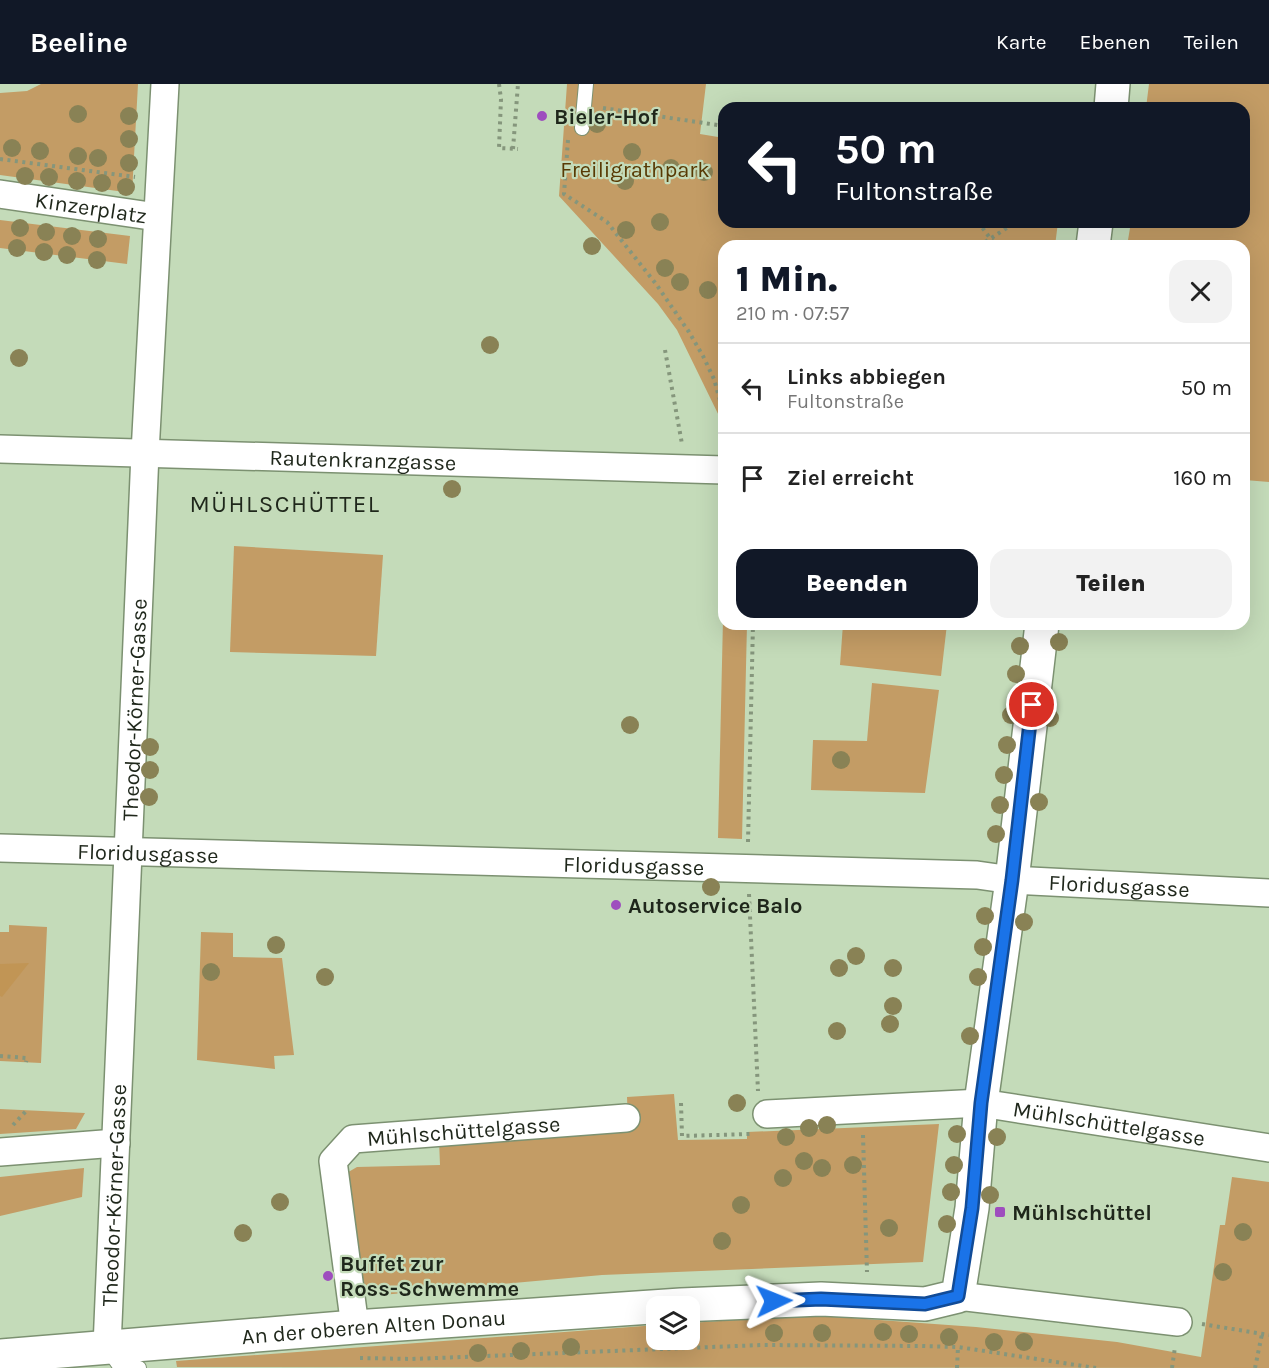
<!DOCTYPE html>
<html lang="de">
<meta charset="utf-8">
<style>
body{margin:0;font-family:Karla,sans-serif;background:#f2f2f2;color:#222;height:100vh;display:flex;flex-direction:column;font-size:22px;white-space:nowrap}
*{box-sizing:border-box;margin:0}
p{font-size:20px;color:#767676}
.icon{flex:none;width:33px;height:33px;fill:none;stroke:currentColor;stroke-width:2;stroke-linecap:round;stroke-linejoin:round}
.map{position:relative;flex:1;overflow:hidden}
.sheet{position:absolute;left:718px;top:156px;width:532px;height:390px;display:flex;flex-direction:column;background:#fff;border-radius:18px;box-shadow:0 6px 24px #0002}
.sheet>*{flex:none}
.guide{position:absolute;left:718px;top:18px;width:532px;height:126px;border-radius:18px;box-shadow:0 6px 24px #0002;background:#111827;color:#fff;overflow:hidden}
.buttons{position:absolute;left:646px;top:1212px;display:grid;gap:12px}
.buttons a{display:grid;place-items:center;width:54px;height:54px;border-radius:12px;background:#fff;box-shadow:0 6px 24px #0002;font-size:30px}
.pin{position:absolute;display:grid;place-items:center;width:51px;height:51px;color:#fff;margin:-26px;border:3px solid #fff;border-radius:50%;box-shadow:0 2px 6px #0007}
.me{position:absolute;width:66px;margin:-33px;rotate:88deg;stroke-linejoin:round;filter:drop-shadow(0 0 4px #0008)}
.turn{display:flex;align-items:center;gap:21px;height:126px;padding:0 18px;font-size:27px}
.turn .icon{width:78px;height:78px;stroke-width:2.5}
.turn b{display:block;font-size:42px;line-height:51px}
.round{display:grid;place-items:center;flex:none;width:63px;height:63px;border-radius:18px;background:#f2f2f2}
.overview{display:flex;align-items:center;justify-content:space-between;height:102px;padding:0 18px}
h1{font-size:36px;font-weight:800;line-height:45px;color:#111827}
.button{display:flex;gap:12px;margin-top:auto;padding:12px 18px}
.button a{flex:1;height:69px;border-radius:18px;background:#111827;color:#fff;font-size:24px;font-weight:800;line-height:69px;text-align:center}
.button a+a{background:#f2f2f2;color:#222}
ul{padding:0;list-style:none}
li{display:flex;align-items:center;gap:18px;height:90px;padding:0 18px;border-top:2px solid #e0e0e0}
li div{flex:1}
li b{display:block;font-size:22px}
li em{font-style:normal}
header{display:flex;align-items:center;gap:36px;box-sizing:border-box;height:84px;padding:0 30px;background:#111827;color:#fff}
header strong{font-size:28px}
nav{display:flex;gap:33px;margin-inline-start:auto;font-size:21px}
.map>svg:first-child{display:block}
</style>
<header>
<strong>Beeline</strong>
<nav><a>Karte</a><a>Ebenen</a><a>Teilen</a></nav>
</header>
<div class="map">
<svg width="1269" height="1284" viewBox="0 0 1269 1284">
<rect width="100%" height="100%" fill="#c4dbb9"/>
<!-- green -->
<g fill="#c39c65">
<path d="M41,0H138L132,109L0,91V9L27,7Z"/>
<path d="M567,0H706L700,50L724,54V138H1058L1055,162H724V353L722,338L677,246L658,220L559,112Z"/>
<path d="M1149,0H1269V398L1245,396V162H1127L1131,138H1245V24H1146Z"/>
<path d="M0,136L130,152L127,180L0,164Z"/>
<path d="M234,462L383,471L376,572L230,568Z"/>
<path d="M724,491V540H747L742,755L718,754Z"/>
<path d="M843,540H947L941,592L840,581Z"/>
<path d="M872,599L939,606L925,709L811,706L813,656L867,657Z"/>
<path d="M9,841L47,843L41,979L0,977V848H9Z"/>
<path d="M201,848L233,849V873L282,874L294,971L274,972L275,985L197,976Z"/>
<path d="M674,1010L678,1056L747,1055V1048L939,1040L923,1178L602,1191L371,1212L353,1188L345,1090L357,1083L440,1081L439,1056L628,1038L627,1013Z"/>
<path d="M0,1025L85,1029L76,1045L0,1050Z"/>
<path d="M84,1084L82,1113L0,1132V1093Z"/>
<path d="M1232,1093L1269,1098V1284L177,1283L176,1277L657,1241V1256H690V1239L810,1231L976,1243L1117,1258L1201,1273L1220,1141H1225Z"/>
</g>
<!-- forest -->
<path fill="#c19555" d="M29,879L2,913L0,912V880Z"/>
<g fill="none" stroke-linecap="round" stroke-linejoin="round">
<!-- service casing -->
<g stroke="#7c9171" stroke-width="16">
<g id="service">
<path d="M582,44L586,0"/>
<path d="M108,1265L119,1281L139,1284"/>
</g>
</g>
<!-- minor casing -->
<g stroke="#7c9171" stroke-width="30">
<g id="minor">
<path id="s1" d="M0,110L157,133"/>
<path id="s2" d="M0,365L724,386"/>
<path id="s3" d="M0,764C326,776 652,780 977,791L1012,796L1269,809"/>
<path id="s4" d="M767,1030L981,1019L1269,1064"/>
<path d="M0,1068L116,1059"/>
<path d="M958,1212L1178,1238"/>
<path id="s5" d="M355,1243L333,1077L353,1055L626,1034"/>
<path id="s6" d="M107,1263L145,369L165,0"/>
</g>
</g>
<!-- tertiary casing -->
<g stroke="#7c9171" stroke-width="36">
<g id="tertiary">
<path d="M1111,24L1113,0"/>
<path d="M1093,162L1096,138"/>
<path id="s7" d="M0,1272L355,1243L681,1221L821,1215L925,1220L958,1212L972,1124L981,1019L1012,796L1042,540"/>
</g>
</g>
<!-- path -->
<g stroke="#85967c" stroke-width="4" stroke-dasharray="3 4.5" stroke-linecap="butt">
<path d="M499,0L501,15L499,64L518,65"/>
<path d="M603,24L724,42"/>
<path d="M568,56L564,110L607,138L656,200L689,248L703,272L714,295L724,331"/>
<path d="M513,65L518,0"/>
<path d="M0,75L135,93"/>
<path d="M978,138L996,162"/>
<path d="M979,162L1016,138"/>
<path d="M665,266L682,360"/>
<path d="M748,758L753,540"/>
<path d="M749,810L758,1007"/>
<path d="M0,972L27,974L26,978"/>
<path d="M681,1019L682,1052L750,1050"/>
<path d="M13,1041L27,1026"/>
<path d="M863,1051L867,1188"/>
<path d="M1202,1240L1269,1251"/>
<path d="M360,1274L412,1275L762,1261L922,1262L958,1263L1096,1284"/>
<path d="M957,1284L958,1263"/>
<path d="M1172,1284L1175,1263"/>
<path d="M1255,1284L1262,1250"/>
</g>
<!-- service -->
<use href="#service" stroke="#fff" stroke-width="14"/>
<!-- minor -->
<use href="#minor" stroke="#fff" stroke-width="27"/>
<!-- tertiary -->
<use href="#tertiary" stroke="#fff" stroke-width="33"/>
</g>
<!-- trees -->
<g fill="#898255">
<circle cx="78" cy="30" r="9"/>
<circle cx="129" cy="32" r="9"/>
<circle cx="597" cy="40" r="9"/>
<circle cx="129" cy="55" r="9"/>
<circle cx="12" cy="64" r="9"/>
<circle cx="40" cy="67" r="9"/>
<circle cx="632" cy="68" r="9"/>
<circle cx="78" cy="72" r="9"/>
<circle cx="98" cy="74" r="9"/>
<circle cx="129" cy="79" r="9"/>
<circle cx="671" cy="84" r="9"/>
<circle cx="704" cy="88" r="9"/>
<circle cx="25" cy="92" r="9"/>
<circle cx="49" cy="93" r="9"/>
<circle cx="77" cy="97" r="9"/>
<circle cx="625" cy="97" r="9"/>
<circle cx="102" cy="99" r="9"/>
<circle cx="126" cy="103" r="9"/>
<circle cx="660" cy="138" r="9"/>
<circle cx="20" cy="144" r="9"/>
<circle cx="626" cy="146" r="9"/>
<circle cx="46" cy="148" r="9"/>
<circle cx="72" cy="152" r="9"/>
<circle cx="98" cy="155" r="9"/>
<circle cx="592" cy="162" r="9"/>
<circle cx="17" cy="164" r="9"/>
<circle cx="44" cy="168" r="9"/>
<circle cx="67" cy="171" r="9"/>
<circle cx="97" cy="176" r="9"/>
<circle cx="665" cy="184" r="9"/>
<circle cx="680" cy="198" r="9"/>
<circle cx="708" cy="206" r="9"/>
<circle cx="490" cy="261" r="9"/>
<circle cx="19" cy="274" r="9"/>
<circle cx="452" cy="405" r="9"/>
<circle cx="1059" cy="558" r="9"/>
<circle cx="1020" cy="562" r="9"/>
<circle cx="1016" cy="590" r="9"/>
<circle cx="1011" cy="631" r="9"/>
<circle cx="1050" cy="634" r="9"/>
<circle cx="630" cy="641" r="9"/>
<circle cx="1007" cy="661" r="9"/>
<circle cx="150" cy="663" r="9"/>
<circle cx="841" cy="676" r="9"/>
<circle cx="150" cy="686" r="9"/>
<circle cx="1004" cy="691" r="9"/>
<circle cx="149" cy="713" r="9"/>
<circle cx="1039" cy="718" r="9"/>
<circle cx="1000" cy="721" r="9"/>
<circle cx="996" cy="750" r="9"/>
<circle cx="711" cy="803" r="9"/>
<circle cx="985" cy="832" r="9"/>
<circle cx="1024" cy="838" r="9"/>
<circle cx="276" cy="861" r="9"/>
<circle cx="983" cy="863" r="9"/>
<circle cx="856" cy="872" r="9"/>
<circle cx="839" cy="884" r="9"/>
<circle cx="893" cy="884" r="9"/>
<circle cx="211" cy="888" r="9"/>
<circle cx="325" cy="893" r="9"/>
<circle cx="978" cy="893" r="9"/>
<circle cx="893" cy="922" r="9"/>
<circle cx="890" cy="940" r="9"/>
<circle cx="837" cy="947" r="9"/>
<circle cx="970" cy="952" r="9"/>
<circle cx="737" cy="1019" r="9"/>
<circle cx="827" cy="1041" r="9"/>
<circle cx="809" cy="1044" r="9"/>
<circle cx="957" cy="1050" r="9"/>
<circle cx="786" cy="1053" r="9"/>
<circle cx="997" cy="1053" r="9"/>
<circle cx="804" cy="1077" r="9"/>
<circle cx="853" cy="1081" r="9"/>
<circle cx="954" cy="1081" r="9"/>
<circle cx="822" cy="1084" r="9"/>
<circle cx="783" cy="1094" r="9"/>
<circle cx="951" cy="1108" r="9"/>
<circle cx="990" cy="1111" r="9"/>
<circle cx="280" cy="1118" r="9"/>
<circle cx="741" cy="1121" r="9"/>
<circle cx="947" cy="1140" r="9"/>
<circle cx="889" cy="1144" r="9"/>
<circle cx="1243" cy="1148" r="9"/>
<circle cx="243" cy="1149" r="9"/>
<circle cx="722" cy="1157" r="9"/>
<circle cx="1223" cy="1188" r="9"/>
<circle cx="883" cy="1248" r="9"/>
<circle cx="774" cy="1249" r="9"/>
<circle cx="822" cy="1249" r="9"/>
<circle cx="909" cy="1250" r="9"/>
<circle cx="949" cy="1253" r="9"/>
<circle cx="994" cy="1258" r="9"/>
<circle cx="1024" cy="1258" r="9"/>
<circle cx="571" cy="1263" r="9"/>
<circle cx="521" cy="1267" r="9"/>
<circle cx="478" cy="1269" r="9"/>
</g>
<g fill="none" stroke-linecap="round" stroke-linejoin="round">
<!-- route casing -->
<g stroke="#114b97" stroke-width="15">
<path id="route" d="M774,1217L821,1215L925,1220L958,1212L972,1124L981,1019L1012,796L1032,621"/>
</g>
<!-- route -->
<use href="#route" stroke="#1a73e8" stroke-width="10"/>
</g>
<!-- markers -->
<g fill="#9e4ebe" stroke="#c4dbb9" stroke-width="2">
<circle cx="542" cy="32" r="6"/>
<circle cx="616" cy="821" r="6"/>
<rect x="994" y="1122" width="12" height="12" rx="3"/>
<circle cx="328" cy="1192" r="6"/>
</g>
<g text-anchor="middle" stroke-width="4.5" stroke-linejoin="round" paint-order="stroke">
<!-- poi labels -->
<g font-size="22" font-weight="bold" fill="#1f271b" stroke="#c4dbb9" text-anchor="start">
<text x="554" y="40">Bieler-Hof</text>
<text x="628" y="829">Autoservice Balo</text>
<text x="1012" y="1136">Mühlschüttel</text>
<text x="340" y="1187">Buffet zur<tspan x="340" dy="25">Ross-Schwemme</tspan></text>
</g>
<!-- park labels -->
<g font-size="22" fill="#583a04" stroke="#c4dbb9">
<text x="635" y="93">Freiligrathpark</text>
</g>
<!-- street labels -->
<g font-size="22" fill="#1f271b" stroke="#c4dbb9">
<text dy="8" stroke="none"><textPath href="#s1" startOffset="92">Kinzerplatz</textPath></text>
<text dy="8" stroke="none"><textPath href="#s2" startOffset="363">Rautenkranzgasse</textPath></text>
<text dy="8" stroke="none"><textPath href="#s6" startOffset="638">Theodor-Körner-Gasse</textPath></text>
<text dy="8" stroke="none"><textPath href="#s3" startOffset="148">Floridusgasse</textPath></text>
<text dy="8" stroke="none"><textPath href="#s3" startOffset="634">Floridusgasse</textPath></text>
<text dy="8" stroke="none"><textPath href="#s3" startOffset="1120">Floridusgasse</textPath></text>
<text dy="8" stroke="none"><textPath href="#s4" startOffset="344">Mühlschüttelgasse</textPath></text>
<text dy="8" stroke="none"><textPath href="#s5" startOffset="308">Mühlschüttelgasse</textPath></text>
<text dy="8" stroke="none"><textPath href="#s6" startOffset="152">Theodor-Körner-Gasse</textPath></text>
<text dy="8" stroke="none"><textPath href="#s7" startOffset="375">An der oberen Alten Donau</textPath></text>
</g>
<!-- neighbourhood labels -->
<g font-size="24" letter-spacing="1.5" fill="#1f271b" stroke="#c4dbb9">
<text x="285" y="428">MÜHLSCHÜTTEL</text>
</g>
</g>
</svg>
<div class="buttons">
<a><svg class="icon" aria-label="layers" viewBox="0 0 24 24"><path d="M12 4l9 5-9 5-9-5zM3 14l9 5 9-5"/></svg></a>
</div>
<div class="pin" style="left:1032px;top:621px;background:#d93025"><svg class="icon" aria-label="arrive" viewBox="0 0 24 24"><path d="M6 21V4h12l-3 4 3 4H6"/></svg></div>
<svg class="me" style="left:774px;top:1217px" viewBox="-20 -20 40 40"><path d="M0-17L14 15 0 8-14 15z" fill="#1a73e8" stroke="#fff" stroke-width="4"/></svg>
<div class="guide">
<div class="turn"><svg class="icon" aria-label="left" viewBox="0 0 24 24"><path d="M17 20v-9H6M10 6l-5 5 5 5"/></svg><div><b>50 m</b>Fultonstraße</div></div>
</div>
<section class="sheet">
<div class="overview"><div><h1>1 Min.</h1><p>210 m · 07:57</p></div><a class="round"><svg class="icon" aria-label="close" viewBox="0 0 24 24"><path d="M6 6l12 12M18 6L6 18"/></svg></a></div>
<ul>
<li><svg class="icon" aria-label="left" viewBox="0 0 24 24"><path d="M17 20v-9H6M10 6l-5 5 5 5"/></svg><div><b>Links abbiegen</b><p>Fultonstraße</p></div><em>50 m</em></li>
<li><svg class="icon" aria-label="arrive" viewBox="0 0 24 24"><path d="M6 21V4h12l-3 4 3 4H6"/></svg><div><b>Ziel erreicht</b></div><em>160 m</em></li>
</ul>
<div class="button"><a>Beenden</a><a>Teilen</a></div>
</section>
</div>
